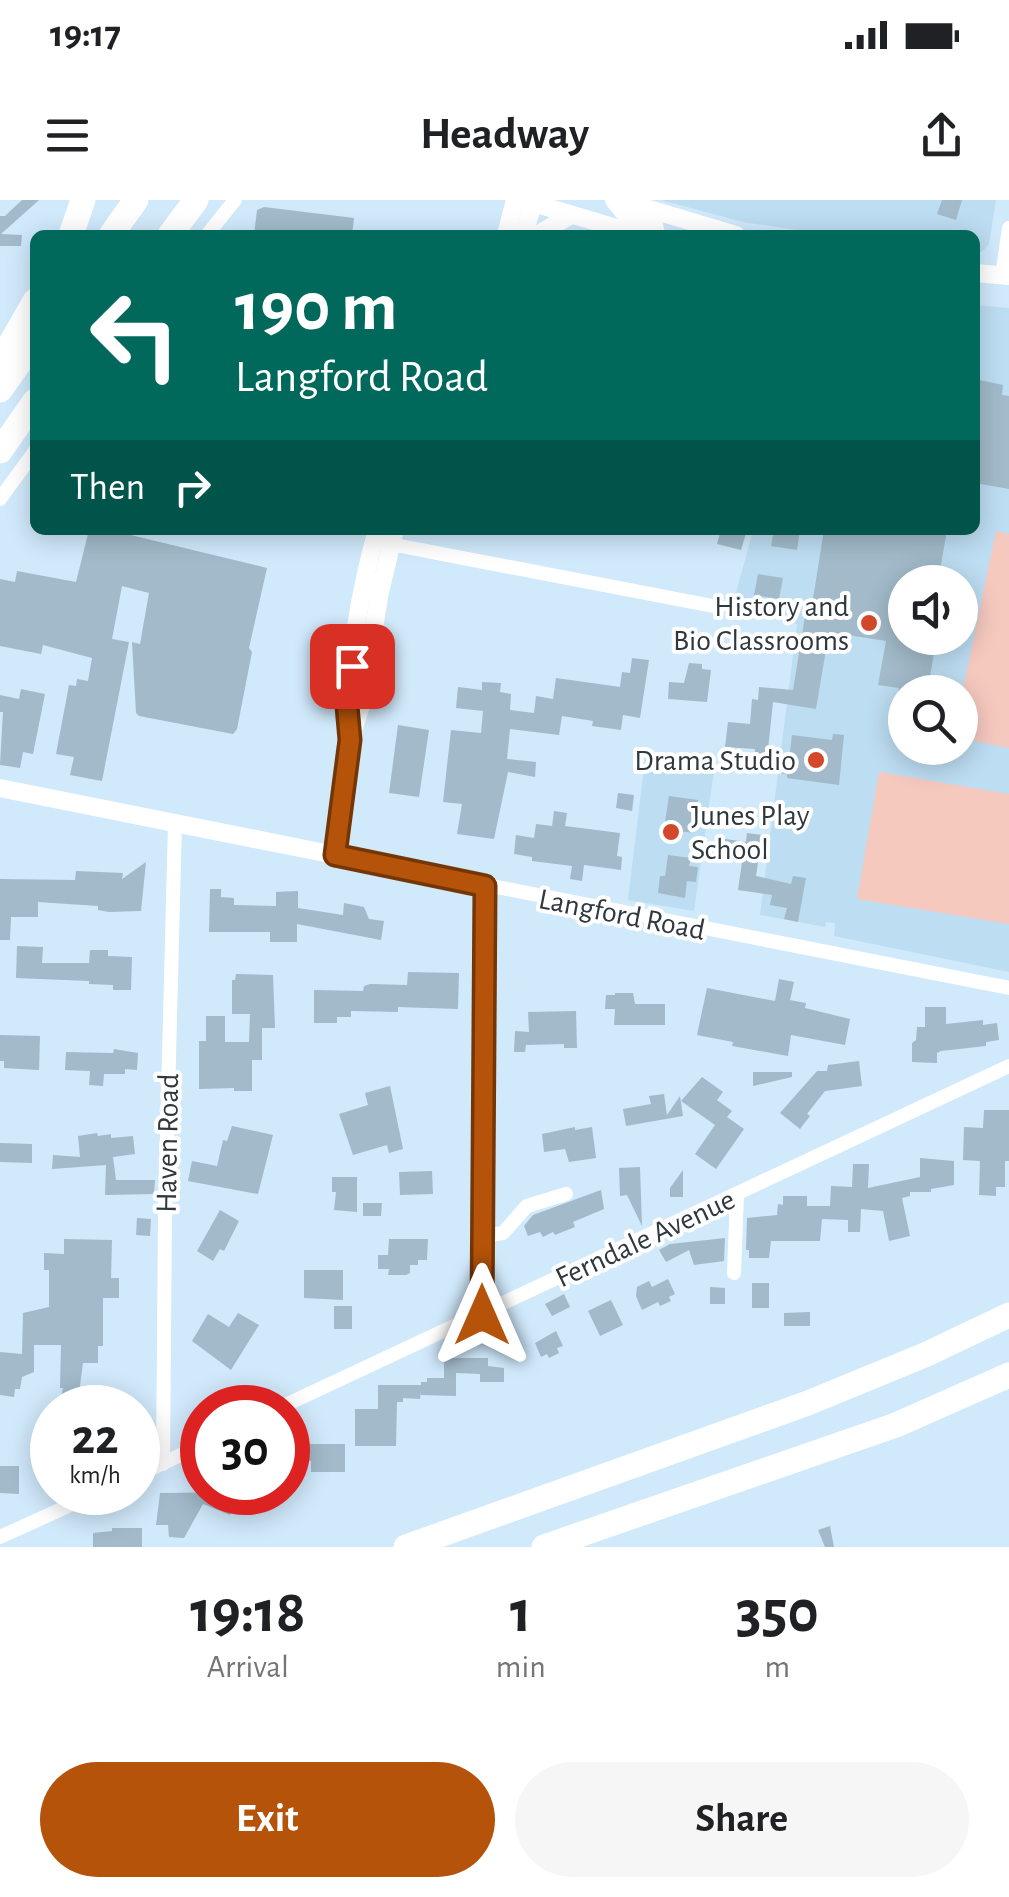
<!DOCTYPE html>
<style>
body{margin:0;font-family:"Alegreya Sans",sans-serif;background:#f6f6f6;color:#202124;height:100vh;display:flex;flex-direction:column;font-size:38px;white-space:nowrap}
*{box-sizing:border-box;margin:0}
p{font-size:32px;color:#757577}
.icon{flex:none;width:55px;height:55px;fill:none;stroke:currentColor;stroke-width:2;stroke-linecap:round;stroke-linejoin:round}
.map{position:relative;height:1347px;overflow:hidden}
.panel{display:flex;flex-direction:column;background:#fff;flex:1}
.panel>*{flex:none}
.top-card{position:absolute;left:30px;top:30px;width:950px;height:305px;border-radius:15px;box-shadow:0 5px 25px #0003;background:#00695c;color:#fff;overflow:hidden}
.fabs{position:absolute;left:888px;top:365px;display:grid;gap:20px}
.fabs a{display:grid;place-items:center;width:90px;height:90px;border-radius:50%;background:#fff;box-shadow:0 5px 25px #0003;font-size:50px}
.speed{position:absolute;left:30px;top:1185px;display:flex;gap:20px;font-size:50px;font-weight:700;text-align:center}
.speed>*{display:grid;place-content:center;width:130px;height:130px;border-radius:50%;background:#fff;box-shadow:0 5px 25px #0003;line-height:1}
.speed small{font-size:25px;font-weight:400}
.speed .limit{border:15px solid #d22;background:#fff;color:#111}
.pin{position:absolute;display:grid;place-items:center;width:85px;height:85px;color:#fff;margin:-42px;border-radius:20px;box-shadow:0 5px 15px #0006}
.me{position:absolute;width:110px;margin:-55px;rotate:0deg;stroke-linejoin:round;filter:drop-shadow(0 0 8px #0008)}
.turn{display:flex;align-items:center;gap:35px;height:210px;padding:0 40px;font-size:45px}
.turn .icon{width:130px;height:130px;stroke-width:2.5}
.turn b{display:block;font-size:70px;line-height:85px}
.then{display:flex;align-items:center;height:95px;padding:0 40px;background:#0003;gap:20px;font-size:38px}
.eta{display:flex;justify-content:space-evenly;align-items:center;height:170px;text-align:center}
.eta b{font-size:60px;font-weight:700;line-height:70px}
.action{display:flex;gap:20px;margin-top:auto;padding:20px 40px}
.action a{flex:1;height:115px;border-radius:60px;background:#b45309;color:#fff;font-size:40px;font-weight:700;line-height:115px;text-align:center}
.action a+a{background:#f6f6f6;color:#202124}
.status{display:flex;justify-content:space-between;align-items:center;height:70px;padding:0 50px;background:#fff;direction:ltr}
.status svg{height:28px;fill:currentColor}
header{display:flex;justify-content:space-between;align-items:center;height:130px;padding:0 40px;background:#fff;font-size:45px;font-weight:700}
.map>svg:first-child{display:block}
</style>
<div class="status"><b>19:17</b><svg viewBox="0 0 49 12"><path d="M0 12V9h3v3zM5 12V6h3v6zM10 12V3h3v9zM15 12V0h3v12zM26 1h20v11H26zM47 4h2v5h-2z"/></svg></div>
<header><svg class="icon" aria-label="menu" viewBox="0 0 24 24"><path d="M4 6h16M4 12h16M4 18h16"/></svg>Headway<svg class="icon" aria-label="share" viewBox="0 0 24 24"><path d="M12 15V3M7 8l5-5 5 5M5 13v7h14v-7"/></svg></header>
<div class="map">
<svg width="1009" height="1347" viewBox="0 0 1009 1347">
<rect width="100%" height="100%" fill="#d0e9fb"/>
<!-- built -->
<g fill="#bdddf2" fill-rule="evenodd">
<path d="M661,0H996L989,44L982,52H975V35H830L743,22Z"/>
<path d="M975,105L1009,108V772L834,736L835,723L826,722L825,727L760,715L797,424L732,408L753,330H975ZM905,382H960V438H905ZM905,492H960V548H905Z"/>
<path d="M646,551L715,564L694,711L628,700Z"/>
</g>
<!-- green -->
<g fill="#f6c9bf">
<path d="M996,331L1009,334V548L960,538V504Z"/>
<path d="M879,572L1009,594V724L857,699Z"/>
</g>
<!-- building -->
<g fill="#a2baca">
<path d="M22,0H39L1,34L22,35L21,46H0V16H5Z"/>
<path d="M942,0H962L956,20L937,14Z"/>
<path d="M264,7L354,18L352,35H254L257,10Z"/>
<path d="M975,179L1003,185L1002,195L1009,196V289L975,283Z"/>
<path d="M89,330H110L267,368L249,448L252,452L237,529L233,534L139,516L136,513L132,442L140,444L149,393L122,386L112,439L129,442L102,581L70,575L74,557L56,554L69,485L76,486L77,479L88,481L92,458L43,445L41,454L0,446V379L15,382L17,371L76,382Z"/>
<path d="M721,330H747L741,350L717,344Z"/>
<path d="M774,330H800L797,350L771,346Z"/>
<path d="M824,330H947L938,382H905V438H937L927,492H898L899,488L878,485L886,441L829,432L816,509L773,502L767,559L789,560L792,535L832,540L833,534L844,535L839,585L787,578V574L754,572L755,549L725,547L728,522L750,524L752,499L758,500L759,487L793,490L807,404L812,405Z"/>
<path d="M758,374L783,378L779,399L754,395Z"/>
<path d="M632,458L649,460L640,518L623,515L621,530L592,526L593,521L562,516L559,535L510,529L507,559L536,562L535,577L508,572L494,639L457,634L462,604L443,602L451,530L481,533L483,511L456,508L458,487L482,490V482L501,483L500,492L511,494L510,510L534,513L536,496L553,499L556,478L620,487L622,472L630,473Z"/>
<path d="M689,463L702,464V469L711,470L707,502L668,499L669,482L684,483Z"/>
<path d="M21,489L45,494L33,554L23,552L20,568L0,565L3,512H0V495L19,499Z"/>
<path d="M398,525L429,530L419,597L389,593Z"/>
<path d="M618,593L634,595L632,611L616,608Z"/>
<path d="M669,596L698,600L694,633L664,629Z"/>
<path d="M554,611L567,613L565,626L620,633L617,656L622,657L621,670L584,665L582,681L570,679L572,666L532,661V657L514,654L516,635L534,638L536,624L552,626Z"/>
<path d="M747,633L762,635L756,676L791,684L793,676L806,678L798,722L784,719L787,708L770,705L772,695L738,690L742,662L716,659L719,638L746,642Z"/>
<path d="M668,655L691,658L689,666L698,667L696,682L687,681L685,698L658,693L660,676H665Z"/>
<path d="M146,662L141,711L109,712L98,710V706L38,702V717H11L10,740H0V679L75,680L76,671L123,673L122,679Z"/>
<path d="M210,689H221V697L234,698V705L276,706V692L298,691V708L343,715L344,703L364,707L369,719L384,721L381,740L297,724V742H270V732H209Z"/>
<path d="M17,746L43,747L42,763H89L90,750H108V756L132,757L131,790H113V785L89,784V781L16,778Z"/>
<path d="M408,772L459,773L458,809L398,807V812L351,811V817H337V823H314V790L363,791L364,786L370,784L407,785Z"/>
<path d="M236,774L273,775L275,828H262V860H252V891H234V888L199,889V841H206V816H225V842H249L250,814H232V780H235Z"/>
<path d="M779,779L794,782L790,800L806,803L805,808L850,819L845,845L791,835L788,856L732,846L733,842L697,835L707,788L775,801Z"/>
<path d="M615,793H633L635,804H665V825H614L615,809H605L606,795H615Z"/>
<path d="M925,807H946V824L983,820V825L997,823L999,840L986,842V846L941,851L937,853V863L912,862V843L916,840L917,827H925Z"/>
<path d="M576,811L577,848H564V844L526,845L525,852H514L515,831L529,832L528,812Z"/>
<path d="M0,835L40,836L39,870L4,868V861H0Z"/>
<path d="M114,849L138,853L137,870L125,869V874H104L103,886L89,885L90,871L65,870L66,852L113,853Z"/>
<path d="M859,861L862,886L825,891L807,914L810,916L800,929L780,913L817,871H827L828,865Z"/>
<path d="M753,872H792V877L753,886Z"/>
<path d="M702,877L723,892L717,900L732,911L727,917L744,929L716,969L695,954L715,925L681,901Z"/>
<path d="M390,886L403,949L389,953L387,945L353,955L339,914L368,905L365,893Z"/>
<path d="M664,894L667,915L680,896L683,916L626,926L623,909L651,904L649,896Z"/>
<path d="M984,910H1009V961H1005V987H996V996L979,995L980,961L963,960L964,927L983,928Z"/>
<path d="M232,926L273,935L258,994L188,981L192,961L217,966L223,940L227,941Z"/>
<path d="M575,927V930L592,927L596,958L569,962L565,949L544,952L542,934Z"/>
<path d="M97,933L98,936L111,934V938L133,936L135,954L113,957L116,980H155L154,994L105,995L106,965L52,969L53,955L80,957L78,936Z"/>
<path d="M0,943L32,944V963L0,962Z"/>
<path d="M920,958L954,961V985L931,989V992H910V996L902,998L910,1036L889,1041L883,1011L861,1009L860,1032H848V1020L822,1019L820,1041H771L769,1058H749V1050H746L747,1018L777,1015L778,1004L783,1005V996H807V1006H830L831,986L852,987L853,964H869L868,988L920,977Z"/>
<path d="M640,967L642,1026L627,995L620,996L619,968Z"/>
<path d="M683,970V997H670V988Z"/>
<path d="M432,971L433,994L400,995L399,972Z"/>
<path d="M332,977H357V1012L334,1010L336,992H332Z"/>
<path d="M601,990L604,1009L573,1022L575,1027L555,1035L553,1032L543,1037L540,1032L528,1036L524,1026L533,1015Z"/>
<path d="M363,1003H382L381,1016H363Z"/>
<path d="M220,1010L239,1021L224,1051L220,1049L213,1061L197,1051Z"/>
<path d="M137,1018L151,1019L150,1036L136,1035Z"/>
<path d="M725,1038L724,1061L694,1065L689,1050L666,1062L659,1050L670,1044Z"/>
<path d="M64,1039L112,1040L111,1078H119V1098H103V1146H98V1163H83L77,1208H59L63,1188H60L61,1145H34V1172L22,1177L20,1189H15L14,1197L0,1195V1152L22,1154L23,1113L49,1107V1070H44V1053L64,1054Z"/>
<path d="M389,1039H428L427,1060H418V1065H410V1073L406,1075H388L389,1069H378V1055H388Z"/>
<path d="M304,1070H343V1100L304,1098Z"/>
<path d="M668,1079L675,1094L669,1097L671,1101L660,1106L658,1102L642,1110L636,1096L637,1087L649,1081L652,1087Z"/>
<rect x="752" y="1083" width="17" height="25"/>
<path d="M710,1087L725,1088V1104H710Z"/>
<path d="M564,1094L570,1107L552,1116L545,1104Z"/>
<path d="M611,1100L623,1125L600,1136L588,1111Z"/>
<rect x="334" y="1106" width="18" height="23"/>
<path d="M810,1112V1126H784V1113Z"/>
<path d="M238,1113L259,1125L231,1170L192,1141L208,1114L229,1127Z"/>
<path d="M556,1131L563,1146L557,1148L559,1153L549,1158L547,1154L541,1157L535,1143Z"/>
<path d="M449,1158H488V1166L504,1168V1182H480V1174L456,1173V1196L421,1195V1191L420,1199L403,1198V1202H397L396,1246H355V1209H378V1185H421V1182H427V1178H444V1161Z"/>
<path d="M300,1244H345V1272H311V1261H300Z"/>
<path d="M0,1266H19V1294L0,1293Z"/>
<path d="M239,1292L230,1315L203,1304L184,1338L169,1337L168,1325H156L160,1293Z"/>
<path d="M830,1326L834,1347H825L818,1330Z"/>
<path d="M112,1328H142V1347H93V1333L112,1331Z"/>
</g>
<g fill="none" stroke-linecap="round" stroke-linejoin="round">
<!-- minor -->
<g stroke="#fff" stroke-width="14">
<path d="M207,35L235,0"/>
<path d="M1002,76L1009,28"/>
<path d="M0,299L35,251"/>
<path d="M385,343L713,406"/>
<path d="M335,655L1009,788"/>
<path d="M483,1036L503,1033L527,1006L566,994"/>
<path d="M734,1073L737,995"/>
<path d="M482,1115L485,686"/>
<path d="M279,1208L1009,866"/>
<path d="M163,1264L165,1013L175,623"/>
<path d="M138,1275L202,1245"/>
<path d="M0,1337L99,1292"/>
</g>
<!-- tertiary -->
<g stroke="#fff" stroke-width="18">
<path d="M614,0L628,18L654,25L656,35"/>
<path d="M619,0L736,35"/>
<path d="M506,35L515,0"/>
<path d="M524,35L533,3L640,35"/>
<path d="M537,35L571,15"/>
<path d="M975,73L1009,76"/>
<path d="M349,534C343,481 362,382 377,330"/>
<path d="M0,588L335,655L350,539L361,506L380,392L395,330"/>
</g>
<!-- secondary -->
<path stroke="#fff" stroke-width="18" d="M525,0L533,3V0"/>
<!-- motorway -->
<g stroke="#fff" stroke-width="25">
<path d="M71,35L83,0"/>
<path d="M111,35L136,0"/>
<path d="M170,35L196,0"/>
<path d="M0,162L35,101"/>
<path d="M0,190L35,141"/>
<path d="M0,251L35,201"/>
<path d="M406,1347L808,1203L927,1154L1009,1115"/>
<path d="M544,1347L896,1225L1009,1175"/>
</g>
</g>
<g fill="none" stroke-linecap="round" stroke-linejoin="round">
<!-- route casing -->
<g stroke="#753606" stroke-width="25">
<path id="route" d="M352,466L347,506L350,540L335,655L485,686L482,1115"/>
</g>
<!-- route -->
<use href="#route" stroke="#b45309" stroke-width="18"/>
</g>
<!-- markers -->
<g fill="#d3482a" stroke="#fff" stroke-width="4">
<circle cx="869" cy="423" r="10"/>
<circle cx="816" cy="560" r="10"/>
<circle cx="671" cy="632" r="10"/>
</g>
<g text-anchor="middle" stroke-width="8" stroke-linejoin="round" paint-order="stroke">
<!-- poi labels -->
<g font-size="30" fill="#2e383e" stroke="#fff" text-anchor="end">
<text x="849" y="416">History and<tspan x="849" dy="34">Bio Classrooms</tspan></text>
<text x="796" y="570">Drama Studio</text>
<text x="691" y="625" text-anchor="start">Junes Play<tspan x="691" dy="34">School</tspan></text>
</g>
<!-- street labels -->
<g font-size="30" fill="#2e383e" stroke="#fff">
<text transform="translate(622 714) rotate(11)" y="10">Langford Road</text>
<text transform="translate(167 943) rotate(-89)" y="10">Haven Road</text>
<text transform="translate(645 1038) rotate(-25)" y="10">Ferndale Avenue</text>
</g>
</g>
</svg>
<div class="fabs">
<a><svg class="icon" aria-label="sound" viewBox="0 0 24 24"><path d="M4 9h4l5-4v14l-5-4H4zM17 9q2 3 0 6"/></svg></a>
<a><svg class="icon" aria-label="search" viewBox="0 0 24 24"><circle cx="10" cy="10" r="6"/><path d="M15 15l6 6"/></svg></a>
</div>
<div class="speed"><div>22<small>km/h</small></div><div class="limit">30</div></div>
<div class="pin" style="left:352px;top:466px;background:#d93025"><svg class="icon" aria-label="arrive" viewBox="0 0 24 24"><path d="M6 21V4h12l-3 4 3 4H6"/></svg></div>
<svg class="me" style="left:482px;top:1115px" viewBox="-20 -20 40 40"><path d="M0-17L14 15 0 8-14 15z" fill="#b45309" stroke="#fff" stroke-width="4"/></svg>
<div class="top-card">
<div class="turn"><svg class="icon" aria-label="left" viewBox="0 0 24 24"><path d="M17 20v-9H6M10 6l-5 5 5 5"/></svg><div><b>190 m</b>Langford Road</div></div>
<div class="then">Then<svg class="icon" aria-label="right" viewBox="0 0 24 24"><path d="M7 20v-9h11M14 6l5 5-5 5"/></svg></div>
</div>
</div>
<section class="panel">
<div class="eta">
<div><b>19:18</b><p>Arrival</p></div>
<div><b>1</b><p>min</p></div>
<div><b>350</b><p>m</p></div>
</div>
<div class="action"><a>Exit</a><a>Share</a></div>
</section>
